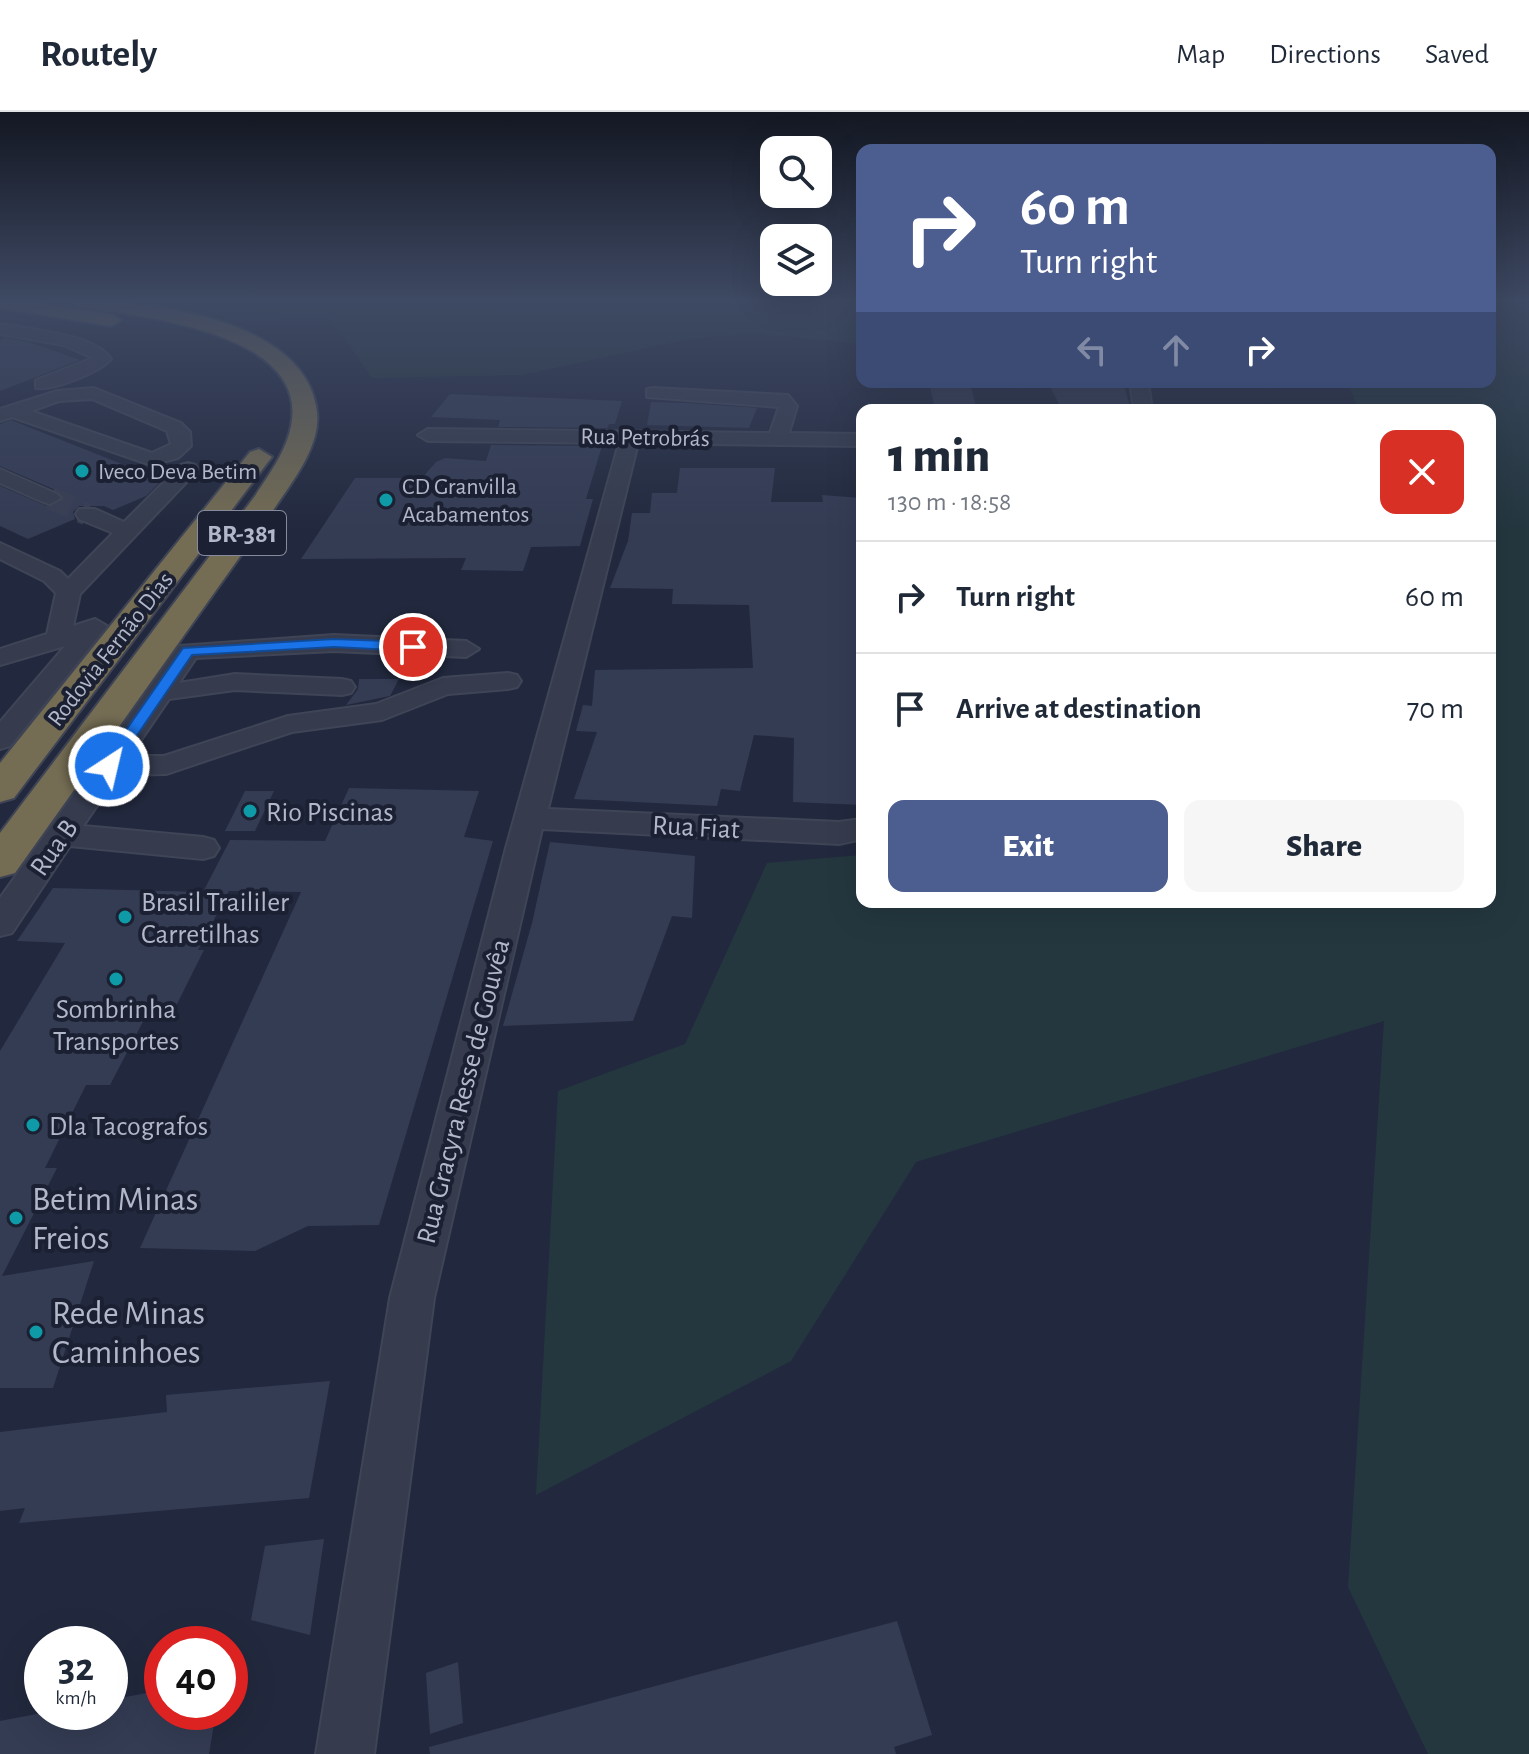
<!DOCTYPE html>
<meta charset="utf-8">
<style>
body{margin:0;font-family:"Alegreya Sans",sans-serif;background:#f6f6f7;color:#1f2937;height:100vh;display:flex;flex-direction:column;font-size:30px;white-space:nowrap}
*{box-sizing:border-box;margin:0}
p{font-size:26px;color:#747a83}
.icon{flex:none;width:44px;height:44px;fill:none;stroke:currentColor;stroke-width:2;stroke-linecap:round;stroke-linejoin:round}
.map{position:relative;flex:1;overflow:hidden}
.panel{position:absolute;left:856px;top:292px;width:640px;height:504px;display:flex;flex-direction:column;background:#fff;border-radius:16px;box-shadow:0 8px 32px #0002}
.panel>*{flex:none}
.guide{position:absolute;left:856px;top:32px;width:640px;height:244px;border-radius:16px;box-shadow:0 8px 32px #0002;background:#4c5e90;color:#fff;overflow:hidden}
.buttons{position:absolute;left:760px;top:24px;display:grid;gap:16px}
.buttons a{display:grid;place-items:center;width:72px;height:72px;border-radius:16px;background:#fff;box-shadow:0 8px 32px #0002;font-size:40px}
.speed{position:absolute;left:24px;top:1514px;display:flex;gap:16px;font-size:40px;font-weight:700;text-align:center}
.speed>*{display:grid;place-content:center;width:104px;height:104px;border-radius:50%;background:#fff;box-shadow:0 8px 32px #0002;line-height:1}
.speed small{font-size:20px;font-weight:400}
.speed .limit{border:12px solid #d22;background:#fff;color:#111}
.pin{position:absolute;display:grid;place-items:center;width:68px;height:68px;color:#fff;margin:-34px;border:4px solid #fff;border-radius:50%;box-shadow:0 2px 8px #0007}
.me{position:absolute;width:88px;margin:-44px;rotate:35deg;stroke-linejoin:round;filter:drop-shadow(0 0 6px #0008)}
.turn{display:flex;align-items:center;gap:28px;height:168px;padding:0 32px;font-size:36px}
.turn .icon{width:104px;height:104px;stroke-width:2.5}
.turn b{display:block;font-size:56px;line-height:68px}
.lanes{display:flex;align-items:center;height:76px;padding:0 32px;background:#0003;justify-content:center;gap:40px;direction:ltr}
.lanes .off{opacity:.35}
.round{display:grid;place-items:center;flex:none;width:84px;height:84px;border-radius:16px;background:#f6f6f7}
.overview{display:flex;align-items:center;justify-content:space-between;height:136px;padding:0 32px}
h1{font-size:48px;font-weight:800;line-height:60px}
.primary-button{display:flex;gap:16px;margin-top:auto;padding:16px 32px}
.primary-button a{flex:1;height:92px;border-radius:16px;background:#4c5e90;color:#fff;font-size:32px;font-weight:800;line-height:92px;text-align:center}
.primary-button a+a{background:#f6f6f7;color:#1f2937}
ul{padding:0;list-style:none}
li{display:flex;align-items:center;gap:24px;height:112px;padding:0 32px;border-top:2px solid #e0e1e3}
li div{flex:1}
li b{display:block;font-size:30px}
li em{font-style:normal}
header{display:flex;align-items:center;gap:48px;box-sizing:border-box;height:112px;padding:0 40px;background:#fff;border-bottom:2px solid #e0e1e3}
header strong{font-size:38px}
nav{display:flex;gap:44px;margin-inline-start:auto;font-size:28px}
.map>svg:first-child{display:block}
</style>
<header>
<strong>Routely</strong>
<nav><a>Map</a><a>Directions</a><a>Saved</a></nav>
</header>
<div class="map">
<svg width="1529" height="1642" viewBox="0 0 1529 1642">
<rect width="100%" height="100%" fill="#22293e"/>
<!-- green -->
<g fill="#24373f">
<path d="M225,189H862V232L755,221L690,227L522,263L372,266L328,203L207,198Z"/>
<path d="M1490,189H1529V1642H1428L1348,1475L1384,909L916,1050L791,1249L536,1383L558,979L685,932L767,751L862,743V790H1490V298H1359L1347,270H1490Z"/>
</g>
<!-- building -->
<g fill="#343c54">
<path d="M5,226L32,231L80,248L0,279V228Z"/>
<path d="M1048,270H1123L1131,298H1062Z"/>
<path d="M930,274L971,275L977,298H935Z"/>
<path d="M450,282L622,289L615,312H609L607,316L498,315L500,308L431,305Z"/>
<path d="M651,290L687,291L757,296L749,316L647,313Z"/>
<path d="M11,308L162,368L146,384L113,398L104,394H79L73,400L75,407L28,427L0,414V374L49,395L64,386L58,379L0,354V312Z"/>
<path d="M491,333L602,334L586,387H593L580,434L531,435L523,459L461,458L466,446L301,447L355,366H422L436,350L445,346L486,349Z"/>
<path d="M680,356H775L771,390H823L822,383L862,386V693L793,690L794,626L754,623L740,679L721,677L717,694L574,687L597,620L576,619L583,593L592,594L595,558L753,556L749,493L672,492L673,477L610,476L628,429L632,401H650L652,381H677Z"/>
<path d="M359,567H399L390,584L346,593L358,577Z"/>
<path d="M349,676L479,679L464,725L493,729L379,1113L308,1114L255,1139L140,1136L301,780L229,779L198,838H204L174,898H149L110,973H86L45,1056H57L2,1164L94,1149L53,1276H0V939L65,831L17,829L53,776L203,780L230,728L325,729Z"/>
<path d="M245,679H274L255,719H225Z"/>
<path d="M550,730L695,744L692,806L672,804L633,909L503,914L532,811Z"/>
<path d="M330,1269L309,1386L19,1411L25,1396L0,1399V1320L167,1300L166,1283Z"/>
<path d="M324,1427L310,1523L251,1508L265,1434Z"/>
<path d="M897,1509L932,1623L894,1635L896,1642H430L429,1635Z"/>
<path d="M458,1550L463,1611L430,1622L426,1561Z"/>
<path d="M162,1578V1600H216L209,1642H0V1609L47,1600H110V1588Z"/>
</g>
<g fill="none" stroke-linecap="round" stroke-linejoin="round">
<!-- minor-tunnel -->
<path stroke="#383e53" stroke-width="23" stroke-dasharray="23 11" stroke-linecap="butt" d="M50,386L87,402"/>
<!-- minor casing -->
<g stroke="#3f4556" stroke-width="4">
<g id="minor">
<path d="M0,212C28,217 95,222 111,247C100,260 53,279 36,276V268L93,246L63,233L0,222Z"/>
<path d="M1130,270H1148L1152,298H1134Z"/>
<path d="M94,276L181,311L190,320L191,334L178,346L151,353L12,305L0,309V297L57,279ZM92,287L167,319L171,332L152,341L31,299L59,289Z"/>
<path d="M653,276L788,283L797,294L789,321L862,322V334L638,331L548,697L839,710L862,707V727L839,732L542,717L434,1186L374,1642H316L390,1186L506,736L619,331L428,329L418,323L428,317L770,321L779,295L647,285V277Z"/>
<path d="M188,351L195,353L198,357L195,361L80,482L73,514L95,507L107,514L10,634L0,637V610L65,534L0,553V537L47,522L56,481L44,469L0,447V431L60,459L68,467L113,421L79,407L76,402L79,397H95L124,410L181,353Z"/>
<path d="M0,357L57,382L61,386L50,392L43,390L0,371Z"/>
<path d="M334,523L466,529L479,537L466,545L334,539L196,546L179,571L235,562L342,567L351,569L355,575L351,581L342,583L235,578L169,587L130,644H164L288,604L376,592L443,566L508,561L517,563L521,569L517,575L508,577L448,582L382,608L292,620L166,662L118,663L83,714L203,725L214,728L219,736L214,744L203,747L70,734L12,821L0,824V786L179,534Z"/>
</g>
</g>
<!-- highway casing -->
<g stroke="#3e4455" stroke-width="4">
<g id="highway">
<path d="M0,189H30L111,202L121,208L111,214L0,196Z"/>
<path d="M70,189C144,187 307,206 317,300C321,333 293,369 276,394L15,761L0,765V721L255,384C269,362 286,340 291,314C310,220 141,204 80,195Z"/>
<path d="M259,337L272,345L268,350L14,686L0,690V651L250,340Z"/>
</g>
</g>
<!-- minor -->
<use href="#minor" fill="#363c4e" fill-rule="evenodd"/>
<!-- highway -->
<use href="#highway" fill="#746c53" fill-rule="evenodd"/>
</g>
<!-- sky -->
<linearGradient id="sky" x2="0" y2="1"><stop stop-color="#131722"/><stop offset="0.45" stop-color="#3e4963"/><stop offset="1" stop-color="#3e4963" stop-opacity="0"/></linearGradient>
<rect width="1529" height="419" fill="url(#sky)"/>
<!-- route -->
<path fill="#1a73e8" stroke="#114b97" stroke-width="2" d="M334,527L413,530L420,535L413,539L334,535L192,543L114,657L109,659L101,654L183,536Z"/>
<!-- markers -->
<g fill="#0f9aa8" stroke="#1b2132" stroke-width="3">
<circle cx="82" cy="359" r="8"/>
<circle cx="386" cy="388" r="8"/>
<circle cx="250" cy="699" r="8"/>
<circle cx="125" cy="805" r="8"/>
<circle cx="116" cy="867" r="8"/>
<circle cx="33" cy="1013" r="8"/>
<circle cx="16" cy="1106" r="8"/>
<circle cx="36" cy="1220" r="8"/>
</g>
<g text-anchor="middle" stroke-width="8" stroke-linejoin="round" paint-order="stroke">
<!-- far-street labels -->
<g font-size="24" fill="#b2b7c9" stroke="#1b2132">
<text transform="translate(645 325) rotate(1)" y="8">Rua Petrobrás</text>
<text transform="translate(110 537) rotate(-52)" y="8">Rodovia Fernão Dias</text>
</g>
<!-- far-poi labels -->
<g font-size="24" fill="#b2b7c9" stroke="#1b2132" text-anchor="start">
<text x="98" y="367">Iveco Deva Betim</text>
<text x="402" y="382">CD Granvilla<tspan x="402" dy="28">Acabamentos</tspan></text>
</g>
<!-- shield labels -->
<rect fill="#1b2132" stroke="#858a9c" stroke-width="2" x="198" y="399" width="88" height="44" rx="6"/>
<g font-size="26" font-weight="bold" fill="#b2b7c9">
<text x="242" y="430">BR-381</text>
</g>
<!-- poi labels -->
<g font-size="28" fill="#b2b7c9" stroke="#1b2132" text-anchor="start">
<text x="266" y="709">Rio Piscinas</text>
<text x="141" y="799">Brasil Traililer<tspan x="141" dy="32">Carretilhas</tspan></text>
<text x="116" y="906" text-anchor="middle">Sombrinha<tspan x="116" dy="32">Transportes</tspan></text>
<text x="49" y="1023">Dla Tacografos</text>
</g>
<!-- street labels -->
<g font-size="28" fill="#b2b7c9" stroke="#1b2132">
<text transform="translate(696 714) rotate(3)" y="10">Rua Fiat</text>
<text transform="translate(53 735) rotate(-55)" y="10">Rua B</text>
<text transform="translate(462 979) rotate(-76)" y="10">Rua Gracyra Resse de Gouvêa</text>
</g>
<!-- near-poi labels -->
<g font-size="34" fill="#b2b7c9" stroke="#1b2132" text-anchor="start">
<text x="32" y="1098">Betim Minas<tspan x="32" dy="39">Freios</tspan></text>
<text x="52" y="1212">Rede Minas<tspan x="52" dy="39">Caminhoes</tspan></text>
</g>
</g>
</svg>
<div class="buttons">
<a><svg class="icon" aria-label="search" viewBox="0 0 24 24"><circle cx="10" cy="10" r="6"/><path d="M15 15l6 6"/></svg></a>
<a><svg class="icon" aria-label="layers" viewBox="0 0 24 24"><path d="M12 4l9 5-9 5-9-5zM3 14l9 5 9-5"/></svg></a>
</div>
<div class="speed"><div>32<small>km/h</small></div><div class="limit">40</div></div>
<div class="pin" style="left:413px;top:535px;background:#d93025"><svg class="icon" aria-label="arrive" viewBox="0 0 24 24"><path d="M6 21V4h12l-3 4 3 4H6"/></svg></div>
<svg class="me" style="left:109px;top:654px" viewBox="-20 -20 40 40"><circle r="17" fill="#1a73e8" stroke="#fff" stroke-width="3"/><path d="M0-11L8 9 0 5-8 9z" fill="#fff"/></svg>
<div class="guide">
<div class="turn"><svg class="icon" aria-label="right" viewBox="0 0 24 24"><path d="M7 20v-9h11M14 6l5 5-5 5"/></svg><div><b>60 m</b>Turn right</div></div>
<div class="lanes"><svg class="icon off" aria-label="left" viewBox="0 0 24 24"><path d="M17 20v-9H6M10 6l-5 5 5 5"/></svg><svg class="icon off" aria-label="ahead" viewBox="0 0 24 24"><path d="M12 20V5M6 11l6-6 6 6"/></svg><svg class="icon" aria-label="right" viewBox="0 0 24 24"><path d="M7 20v-9h11M14 6l5 5-5 5"/></svg></div>
</div>
<section class="panel">
<div class="overview"><div><h1>1 min</h1><p>130 m · 18:58</p></div><a class="round" style="background:#d93025;color:#fff"><svg class="icon" aria-label="close" viewBox="0 0 24 24"><path d="M6 6l12 12M18 6L6 18"/></svg></a></div>
<ul>
<li><svg class="icon" aria-label="right" viewBox="0 0 24 24"><path d="M7 20v-9h11M14 6l5 5-5 5"/></svg><div><b>Turn right</b></div><em>60 m</em></li>
<li><svg class="icon" aria-label="arrive" viewBox="0 0 24 24"><path d="M6 21V4h12l-3 4 3 4H6"/></svg><div><b>Arrive at destination</b></div><em>70 m</em></li>
</ul>
<div class="primary-button"><a>Exit</a><a>Share</a></div>
</section>
</div>
